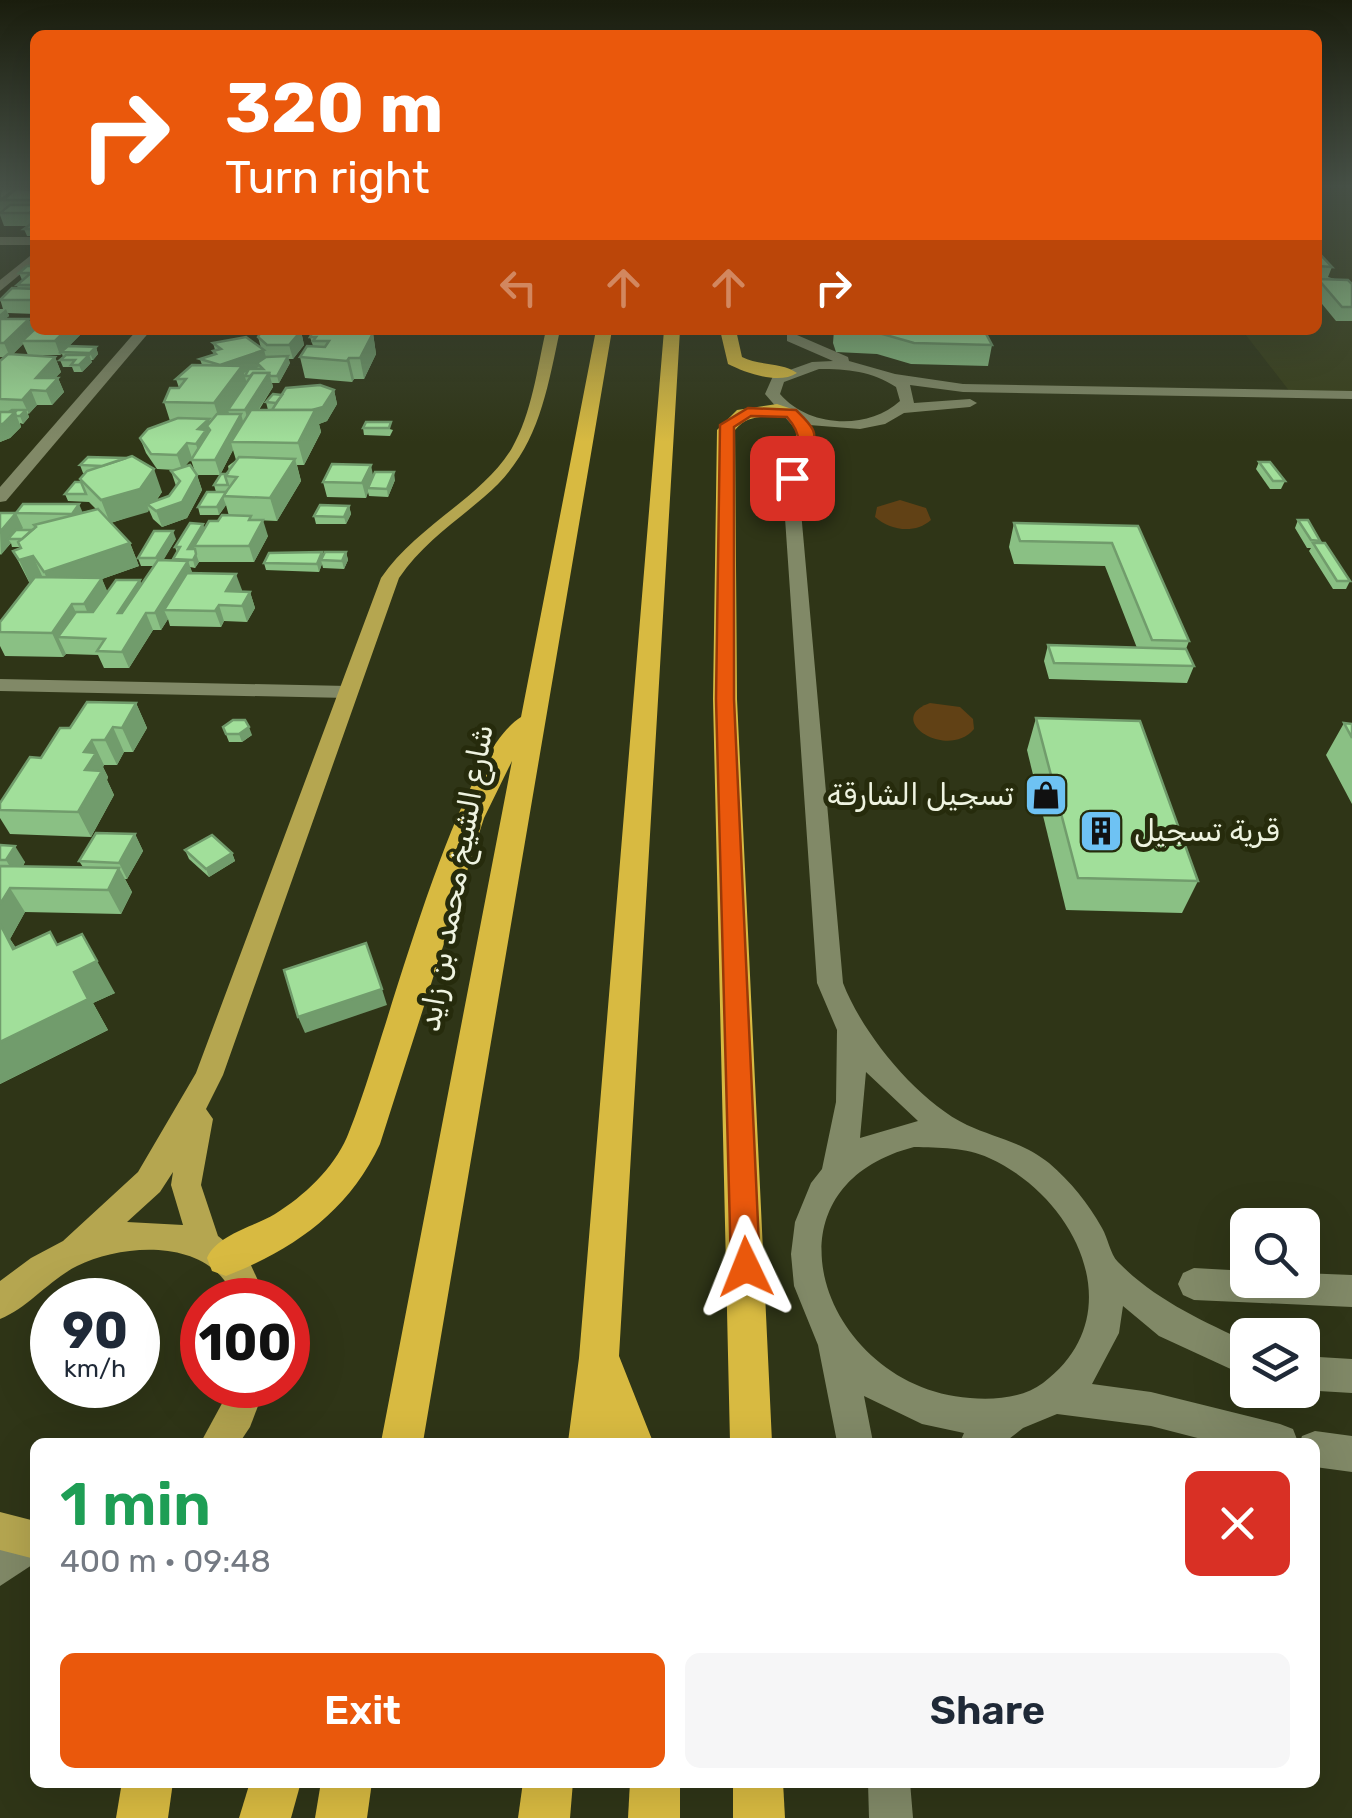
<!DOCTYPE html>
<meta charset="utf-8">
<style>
body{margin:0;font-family:Rubik,Cairo,sans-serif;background:#f6f6f7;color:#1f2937;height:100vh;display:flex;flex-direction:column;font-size:38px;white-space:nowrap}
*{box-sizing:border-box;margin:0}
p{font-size:32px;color:#747a83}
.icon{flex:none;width:55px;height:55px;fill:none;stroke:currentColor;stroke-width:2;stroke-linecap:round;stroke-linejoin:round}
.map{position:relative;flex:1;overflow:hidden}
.details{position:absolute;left:30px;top:1438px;width:1290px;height:350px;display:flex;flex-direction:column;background:#fff;border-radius:15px;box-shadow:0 10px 40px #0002}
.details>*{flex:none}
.banner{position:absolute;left:30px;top:30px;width:1292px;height:305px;border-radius:15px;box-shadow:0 10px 40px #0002;background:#ea580c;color:#fff;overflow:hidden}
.tools{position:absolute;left:1230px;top:1208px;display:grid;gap:20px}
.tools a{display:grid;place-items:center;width:90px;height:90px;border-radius:15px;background:#fff;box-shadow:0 10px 40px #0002;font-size:50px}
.speed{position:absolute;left:30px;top:1278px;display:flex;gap:20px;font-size:50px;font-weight:700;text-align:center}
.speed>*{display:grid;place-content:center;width:130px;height:130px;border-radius:50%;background:#fff;box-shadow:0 10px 40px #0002;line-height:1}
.speed small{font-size:25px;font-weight:400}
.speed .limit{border:15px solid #d22;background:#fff;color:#111}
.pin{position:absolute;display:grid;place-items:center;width:85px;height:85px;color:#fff;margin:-42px;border-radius:20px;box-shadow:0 5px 15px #0006}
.me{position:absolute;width:110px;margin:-55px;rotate:358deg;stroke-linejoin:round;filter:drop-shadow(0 0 8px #0008)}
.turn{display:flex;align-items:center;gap:35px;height:210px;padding:0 30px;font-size:45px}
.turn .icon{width:130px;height:130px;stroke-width:2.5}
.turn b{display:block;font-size:70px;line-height:85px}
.lanes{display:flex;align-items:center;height:95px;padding:0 30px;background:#0003;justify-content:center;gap:50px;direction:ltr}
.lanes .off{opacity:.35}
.round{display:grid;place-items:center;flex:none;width:105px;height:105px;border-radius:15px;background:#f6f6f7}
.summary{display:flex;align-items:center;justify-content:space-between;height:170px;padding:0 30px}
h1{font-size:60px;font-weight:600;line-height:75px;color:#1e9e55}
.cta{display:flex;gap:20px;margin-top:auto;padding:20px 30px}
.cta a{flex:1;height:115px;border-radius:15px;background:#ea580c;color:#fff;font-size:40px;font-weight:600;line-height:115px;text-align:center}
.cta a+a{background:#f6f6f7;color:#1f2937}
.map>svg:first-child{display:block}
</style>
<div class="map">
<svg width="1352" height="1818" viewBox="0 0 1352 1818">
<rect width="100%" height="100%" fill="#2f3517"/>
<!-- built -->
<path fill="#383f19" d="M1318,187H1352V398L1294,397L1242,330H1318Z"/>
<!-- green -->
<g fill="#614115">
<path d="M900,500L926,508L931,520C915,534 891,531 875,517L877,507Z"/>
<path d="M930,703L960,707L973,719L974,729C947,761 883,719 930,703Z"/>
</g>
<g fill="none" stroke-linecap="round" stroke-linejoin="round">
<!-- minor -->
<g fill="#818967" fill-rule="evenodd">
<rect x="0" y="187" width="35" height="4"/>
<rect x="0" y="237" width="35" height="8"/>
<path d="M35,252V262L0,291V280Z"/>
<path d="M137,330H151L6,501L0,502V487Z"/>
<path d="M787,335H797L848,357L849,361L895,374L963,384L1352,391V399L963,392L910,385L914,403L970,399L977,403L970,407L904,413L885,424L860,429L809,425L813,440L799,489L843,983C862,1033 917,1101 967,1125C995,1138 1023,1142 1049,1163C1071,1182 1088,1203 1102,1228C1108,1238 1110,1254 1118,1262C1154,1299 1202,1321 1248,1342V1377L1159,1336L1123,1306L1119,1333L1092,1384L1151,1392L1280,1424L1293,1429L1298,1442H1213L1151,1426L1057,1414L1023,1428L1005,1442H960L964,1433L922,1424L864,1396L873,1442H837L818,1345L794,1286L791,1254L795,1222L811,1183L822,1169L836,1102L837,1030L817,983L783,489L797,431L765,394L773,376L812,362L833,361L787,341ZM819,369C847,369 872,371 896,387L900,401C867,431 808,427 780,394L784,382ZM866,1072L918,1121L860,1138ZM914,1147C939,1148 966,1147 989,1158C1076,1197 1134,1315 1043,1383C1023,1398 994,1400 970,1398C825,1388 751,1189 914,1147Z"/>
<path d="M0,679L348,686L358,692L348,698L0,691Z"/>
<path d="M1194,1268L1248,1271V1280H1302V1273L1352,1275V1307L1194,1300L1183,1295L1178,1284L1183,1273Z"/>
<path d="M1302,1356L1352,1359V1393L1302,1390Z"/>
<path d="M1315,1431L1352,1436V1472L1315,1467V1442H1300L1302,1436Z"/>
<path d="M33,1521L35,1563L0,1586V1543Z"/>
<path d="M868,1782H910L913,1818H869Z"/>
</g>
<!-- major -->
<g fill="#b5a650" fill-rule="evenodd">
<path d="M546,330H560C546,395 538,452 484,497C454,523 422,544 399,578L223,1075L206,1109L213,1119L201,1185L218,1236L249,1261L267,1300H235C213,1238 126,1242 77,1266C49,1280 28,1308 0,1319V1281L31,1258L63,1241L138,1172L196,1073L381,578C417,525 482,498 512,448C532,413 537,369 546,330ZM173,1172L171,1185L183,1225L127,1222L160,1192Z"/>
<path d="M232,1385H266L250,1427L240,1442H201Z"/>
<path d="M0,1512L35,1521V1559L0,1550Z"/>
</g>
<!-- highway -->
<g fill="#d8ba41" fill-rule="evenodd">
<path d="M596,330H612L423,1442H381L512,761L484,818L380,1144C348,1212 294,1249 226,1276L212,1271L207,1258C217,1235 253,1227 275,1214C304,1196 333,1169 347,1137C384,1050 452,761 521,717Z"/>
<path d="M664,330H680L619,1356L653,1442H568L579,1358Z"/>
<path d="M720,330H736L742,357C759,366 782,362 797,373C779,385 746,373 728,364Z"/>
<path d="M777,404L795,410C776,423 752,408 735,430L737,699L772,1442H730L713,699L717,430L737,410Z"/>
<path d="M122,1782H173L168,1818H116Z"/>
<path d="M250,1782H301L291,1818H239Z"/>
<path d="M321,1782H372L367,1818H315Z"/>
<path d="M523,1782H573L570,1818H518Z"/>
<path d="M630,1782H680V1818H628Z"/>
<path d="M733,1782H783L785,1818H733Z"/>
</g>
</g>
<!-- wall -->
<g fill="#8ac084" fill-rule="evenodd">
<path d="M35,190V236H27L24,229L29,226H4L0,215V191Z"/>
<path d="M1318,252L1332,267L1328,277L1352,284V321H1336L1318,299Z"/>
<path d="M35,266V314L8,313L9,316L5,319L30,321L35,316V330H80L81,334L69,346L96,347L98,354L93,360H91L92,362L82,372H74L72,367H63L60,360L63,357L62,354L60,355H28L23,344L13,354L55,357L61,372L55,378H58L64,392L52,405H37L28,414L29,417L23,424L20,423L21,427L10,438L0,442V361L5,357H0V309H3L0,299L18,289L17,285L22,280L19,273Z"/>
<path d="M834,330H984L992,345L988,366L911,364L877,354L836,352L833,343Z"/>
<path d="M301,331L304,345L293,359H288L290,363L279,383H272L273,387L259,410H268L266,402L282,395L334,390L337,404L327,421L319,424L321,432L304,465H297L301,481L277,521L252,520L268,536L254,562H199L195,568L190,567L192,573L242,590L241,592H250L255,608L247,622L224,621L221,627L170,626L168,619L161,630H153L129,668H104L98,655L66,654L63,657L5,656L0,646V622L30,584L13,551L21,548L20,547H12L11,543L0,555V513L82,512L96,509L89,502L68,501L65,494L81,482L80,479L85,473H83L80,465L88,457L162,492L156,501L169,496L176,486L171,471L175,470L157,469L146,453L140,438L170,421L164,402L179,388L176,379L202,365L200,359L214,355L213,351L215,350L213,343L261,348L258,337ZM233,450L236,460L228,466L229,471L227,474L214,485L216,492L198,507L200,515H219L226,505L229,516L205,528L175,547L177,553L173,561L163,560L176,539L138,558L141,566H154L141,585L140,580L107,592L102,579L139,566L130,543L111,523L149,510L153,519L162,527L187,518L202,490L197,475H220ZM192,458L191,460L195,472L185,466Z"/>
<path d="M373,333L376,354L364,379H354L352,382L305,378L300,357L313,346L310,337Z"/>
<path d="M366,422L393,430L390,436L364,435L363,428Z"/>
<path d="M1259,462L1285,481L1281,489H1270L1256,469Z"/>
<path d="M373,476L395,480L388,497L369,496L368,492L366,498L327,497L323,482Z"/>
<path d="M349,506L351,514L346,524H316L314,516Z"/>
<path d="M1298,520L1320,541L1319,543L1350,581L1346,589H1333L1309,551L1311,548H1307L1295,528Z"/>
<path d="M1014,523L1138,526L1189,641L1186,649L1194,666L1187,683L1049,679L1044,661L1048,645L1137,648L1105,566L1014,564L1009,547Z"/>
<path d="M322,552L323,556L346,552L348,560L344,569L323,568L322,564L319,572L266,570L264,563Z"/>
<path d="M136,703L147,728L133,752H124L117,765H104L103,767L108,777L107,780L114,795L91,837L10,834L0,818V803L41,758L70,728Z"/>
<path d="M1036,718L1198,881L1182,913L1066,910L1027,750Z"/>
<path d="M1344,723L1352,724V804L1326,755Z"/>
<path d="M223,727L252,735L242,742H229Z"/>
<path d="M135,834L143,851L127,879H125L132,892L121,914L25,912L10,939L16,948L58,945L115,993L93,1003L108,1030L0,1084V845L25,862L23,866L83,867L79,861Z"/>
<path d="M185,850L232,853L235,861L209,877L189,859Z"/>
</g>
<!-- shaded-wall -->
<g fill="#719c6c">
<path d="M35,209V225L34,226L29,213Z"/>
<path d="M6,309L9,316L0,323V314Z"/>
<path d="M29,319L35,333L22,341L23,344L10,357L4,343Z"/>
<path d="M66,330H80L81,334L60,355L55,341Z"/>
<path d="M301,331L304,345L293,359L289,345Z"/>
<path d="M373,333L376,354L364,379L360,358Z"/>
<path d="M96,347L98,354L93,360L90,353Z"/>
<path d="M264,350L268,364L257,363L259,367L244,373L248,388L228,410L229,413L221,425L214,403L220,365Z"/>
<path d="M89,355L92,362L82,372L79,365Z"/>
<path d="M288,356L290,363L279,383L277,376Z"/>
<path d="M55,357L61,372L42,392L36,378Z"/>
<path d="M349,358L354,379L352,382L347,361Z"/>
<path d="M269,373L273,387L249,424L245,410Z"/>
<path d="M58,378L64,392L52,405L46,391Z"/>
<path d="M31,390L37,405L29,414L22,400Z"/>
<path d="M334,390L337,404L327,421L319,424L321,432L304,465L298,443L307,411Z"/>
<path d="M26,410L29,417L23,424L20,416Z"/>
<path d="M15,412L21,427L10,438L0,442V425Z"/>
<path d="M241,414L245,428L231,442L233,450L220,475L215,460Z"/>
<path d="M209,419L214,434L207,426L211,437L200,459L196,444L198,429Z"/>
<path d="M187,443L192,458L182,470L177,455Z"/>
<path d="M295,459L301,481L277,521L270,498Z"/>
<path d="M371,465L374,480L368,488V492L366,498L362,483Z"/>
<path d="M154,469L162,492L151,507L147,504L149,510L148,512L110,523L101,500Z"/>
<path d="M394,472L395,480L388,497L387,489Z"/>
<path d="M197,475L202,490L187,518L162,527L156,511Z"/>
<path d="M223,497L226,505L219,515L217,507Z"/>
<path d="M79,504L86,520L79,529L72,514Z"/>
<path d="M349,506L351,514L346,524L344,517Z"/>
<path d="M16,513L23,528L14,539H8L11,543L1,555L0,532Z"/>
<path d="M263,520L268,536L254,562L249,546Z"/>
<path d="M203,524L206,532L194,546L195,550L188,549Z"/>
<path d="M173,531L176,539L160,566L156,558Z"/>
<path d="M130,543L139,566L102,579L112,602L94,628L84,604L55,596L44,572Z"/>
<path d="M322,552L324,559L321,560L322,564L319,572L317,564Z"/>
<path d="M346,552L348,560L344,569L342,561Z"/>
<path d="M196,554L199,562L195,568L193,560Z"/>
<path d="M33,556L44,580L30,584L19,560Z"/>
<path d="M188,561L194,577L164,610L168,619L161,630L155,613Z"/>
<path d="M236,574L242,590L232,607L226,591Z"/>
<path d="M140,580L146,596L124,629L118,613Z"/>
<path d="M250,592L255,608L247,622L242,606Z"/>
<path d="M72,604L83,628L58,637L66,654L63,657L52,633Z"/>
<path d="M219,605L224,621L221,627L215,611Z"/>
<path d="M146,613L153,630L129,668L122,652Z"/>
<path d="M136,703L147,728L133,752L122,728Z"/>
<path d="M113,727L124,752L117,765L105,740Z"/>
<path d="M249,727L252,735L242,742L239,734Z"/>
<path d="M92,740L104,765L103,767L108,777L107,780L114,795L91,837L78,812L85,770L84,752Z"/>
<path d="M135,834L143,851L127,879L119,863Z"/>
<path d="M15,846L25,862L16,877L6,860Z"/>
<path d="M232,853L235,861L209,877L206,869Z"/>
<path d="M119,868L132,892L121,914L108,890Z"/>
<path d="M10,888L25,912L10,939L21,956H0V904Z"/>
<path d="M82,934L115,993L93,1003L108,1030L0,1084V1042L74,972Z"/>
<path d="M382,989L387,1005L305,1033L298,1017Z"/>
</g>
<!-- building -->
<g fill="#a1df9a" stroke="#719c6c" stroke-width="2.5">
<path d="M2,189H16L0,200V191Z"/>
<path d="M16,189L35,190V200H3Z"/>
<path d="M10,205H35V209L29,213H0Z"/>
<path d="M35,221V229H24Z"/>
<path d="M1318,252L1332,267L1318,266Z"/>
<path d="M27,266H35V285H17L31,273H19Z"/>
<path d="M1318,279L1348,280L1352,284V307H1342Z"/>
<path d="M12,288L35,289V300H0Z"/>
<path d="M0,319H29L4,343H0Z"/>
<path d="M35,329V330H66L55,341H22Z"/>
<path d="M262,330L301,331L289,345H267L258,337Z"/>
<path d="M314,330H326L373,333L360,358H349L347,361L300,357L307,346L325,347L329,341H313L316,337H310Z"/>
<path d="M838,330H984L992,345L914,343L879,333L838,332Z"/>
<path d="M246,337L264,350L220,365L200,359L216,354L213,351L221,349L213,343Z"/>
<path d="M68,346L96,347L90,353L61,352Z"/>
<path d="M8,354L55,357L36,378H58L46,391L31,390L22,400L0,399V361Z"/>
<path d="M66,355H89L79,365H71L75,360H60Z"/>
<path d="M288,356L277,376H270L269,373H253L250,376H245L249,369H263L257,363L266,357Z"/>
<path d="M192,365L242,366L214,403L164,402L170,388H179L186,379H176Z"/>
<path d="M253,373H269L245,410H228Z"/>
<path d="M320,385L334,390L323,407L312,410H272L286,388Z"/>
<path d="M273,394L282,395L276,403L266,402Z"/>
<path d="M12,410H26L20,416H16L15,412H9Z"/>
<path d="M251,410H315L298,443L231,442Z"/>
<path d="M0,412H15L4,423L0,425Z"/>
<path d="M217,414H241L215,460H191L210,430L207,426Z"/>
<path d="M178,418L209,419L198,429L206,430L196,444L187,443L177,455L151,454L140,438L148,429Z"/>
<path d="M366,422H391L389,428H363Z"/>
<path d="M132,456L154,469L140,489L101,500L80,479L87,471Z"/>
<path d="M88,457L126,458L102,466L80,465Z"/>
<path d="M239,457L295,459L270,498L223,496L237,477L225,476Z"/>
<path d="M1259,462H1270L1285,481H1273Z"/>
<path d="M332,464L371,465L362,483L323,482Z"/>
<path d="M190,465L197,475L182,502L156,511L147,504L169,496L180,481L171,471Z"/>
<path d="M375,472H394L387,489L368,488Z"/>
<path d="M221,474H227L225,476L228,485H214Z"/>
<path d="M75,482H81L86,494H65Z"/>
<path d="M207,492H226L217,507H198Z"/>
<path d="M23,504H79L72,514L16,513Z"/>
<path d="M320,505L349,506L344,517L314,516Z"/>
<path d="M98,509L130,543L44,572L33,556L19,560L13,551L21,548L18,542L36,527L34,525Z"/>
<path d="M0,513H16L0,532Z"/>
<path d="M222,515L251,516L249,520H263L249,546H194L209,521H218Z"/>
<path d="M1298,520H1308L1320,541L1311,540Z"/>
<path d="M190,523L203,524L188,549H195L196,554L193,560L173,559L180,547H175Z"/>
<path d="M1014,523L1138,526L1189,641L1152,640L1112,543L1020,541Z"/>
<path d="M16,530H32L22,539H8Z"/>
<path d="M154,531H173L156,558H138Z"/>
<path d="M1313,543H1325L1350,581H1337Z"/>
<path d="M322,552L317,564L264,563L269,553Z"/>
<path d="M325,552H346L342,561L321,560Z"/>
<path d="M158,560L188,561L155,613H146L122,652L97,651L105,639L58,637L76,612H93L116,580H140L118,613H122Z"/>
<path d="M187,573L236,574L226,591L250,592L242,606L219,605L215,611L164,610Z"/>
<path d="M35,577L102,578L84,604H72L52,633L0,632V622Z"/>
<path d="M1048,645L1186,649L1194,666L1054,663Z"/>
<path d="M87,702L136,703L122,728L113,727L105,740H92L84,752L96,753L85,770L102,771L78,812L0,810V803L30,757L41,758L60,728H70Z"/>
<path d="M1036,718L1140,721L1198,881L1078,878Z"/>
<path d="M233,720H245L249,727L239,734H226L223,727Z"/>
<path d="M1344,723L1352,724V738Z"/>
<path d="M96,833L135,834L119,863L79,861Z"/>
<path d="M212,835L232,853L206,869L185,850Z"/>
<path d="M0,845L15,846L6,860H0Z"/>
<path d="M0,866L119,868L108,890L10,888L0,904Z"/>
<path d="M0,924L13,949L50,932L57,945L82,934L97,961L74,972L88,999L0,1042Z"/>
<path d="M366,943L382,989L298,1017L284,970Z"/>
</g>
<!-- sky -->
<linearGradient id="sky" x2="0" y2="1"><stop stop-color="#1a1d0d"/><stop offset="0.42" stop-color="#475147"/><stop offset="1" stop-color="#475147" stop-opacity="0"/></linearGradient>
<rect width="1352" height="442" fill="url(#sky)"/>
<!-- route -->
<path fill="#ea580c" stroke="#983908" stroke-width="2.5" d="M748,408L796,410C801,415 810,423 813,430C819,443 803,477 792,483L784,478C796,452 808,441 787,417L751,416L734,427V699L760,1267L756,1277L746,1281L735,1277L731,1267L716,699L720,425Z"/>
<!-- icons -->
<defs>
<g id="shop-square" transform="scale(2.25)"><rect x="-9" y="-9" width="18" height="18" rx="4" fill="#6ec2f3" stroke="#262b0c"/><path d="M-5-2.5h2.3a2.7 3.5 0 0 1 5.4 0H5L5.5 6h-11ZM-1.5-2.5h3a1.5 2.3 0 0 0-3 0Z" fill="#111"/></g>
<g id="building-square" transform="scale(2.25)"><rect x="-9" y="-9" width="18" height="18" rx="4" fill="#6ec2f3" stroke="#262b0c"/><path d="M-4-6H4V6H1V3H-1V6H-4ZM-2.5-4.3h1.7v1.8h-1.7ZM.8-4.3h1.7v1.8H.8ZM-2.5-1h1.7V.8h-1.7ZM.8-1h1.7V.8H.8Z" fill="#111"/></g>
</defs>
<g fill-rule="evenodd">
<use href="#shop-square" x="1046" y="795"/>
<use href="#building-square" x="1101" y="831"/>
</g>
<g text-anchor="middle" stroke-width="10" stroke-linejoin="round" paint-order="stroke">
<!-- poi labels -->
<g font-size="30" fill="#eef3e0" stroke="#262b0c" text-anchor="end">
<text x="1014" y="805">تسجيل الشارقة</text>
<text x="1134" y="841" text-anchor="start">قرية تسجيل</text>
</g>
<!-- street labels -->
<g font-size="30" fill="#eef3e0" stroke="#262b0c">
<text transform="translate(456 878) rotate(-80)" y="10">شارع الشيخ محمد بن زايد</text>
</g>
</g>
</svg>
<div class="tools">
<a><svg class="icon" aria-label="search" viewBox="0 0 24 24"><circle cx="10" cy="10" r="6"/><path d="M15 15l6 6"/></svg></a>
<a><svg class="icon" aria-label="layers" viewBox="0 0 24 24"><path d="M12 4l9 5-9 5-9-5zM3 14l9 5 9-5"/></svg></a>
</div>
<div class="speed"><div>90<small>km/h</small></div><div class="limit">100</div></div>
<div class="pin" style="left:792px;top:478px;background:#d93025"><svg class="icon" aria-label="arrive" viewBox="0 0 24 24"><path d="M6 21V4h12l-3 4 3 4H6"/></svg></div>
<svg class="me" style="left:746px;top:1267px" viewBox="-20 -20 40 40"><path d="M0-17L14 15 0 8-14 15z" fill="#ea580c" stroke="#fff" stroke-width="4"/></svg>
<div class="banner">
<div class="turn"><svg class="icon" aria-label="right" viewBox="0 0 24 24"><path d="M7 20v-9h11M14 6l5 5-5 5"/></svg><div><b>320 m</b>Turn right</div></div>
<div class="lanes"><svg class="icon off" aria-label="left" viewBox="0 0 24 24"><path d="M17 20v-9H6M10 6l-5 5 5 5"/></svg><svg class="icon off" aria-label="ahead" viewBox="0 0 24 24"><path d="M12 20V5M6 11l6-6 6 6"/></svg><svg class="icon off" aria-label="ahead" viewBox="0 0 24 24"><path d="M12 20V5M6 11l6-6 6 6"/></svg><svg class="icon" aria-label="right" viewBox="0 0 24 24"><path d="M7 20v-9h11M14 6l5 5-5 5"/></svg></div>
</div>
<section class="details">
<div class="summary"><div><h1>1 min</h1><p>400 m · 09:48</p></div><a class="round" style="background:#d93025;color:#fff"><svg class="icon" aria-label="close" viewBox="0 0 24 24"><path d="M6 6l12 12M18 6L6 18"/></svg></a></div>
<div class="cta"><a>Exit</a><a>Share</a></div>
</section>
</div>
